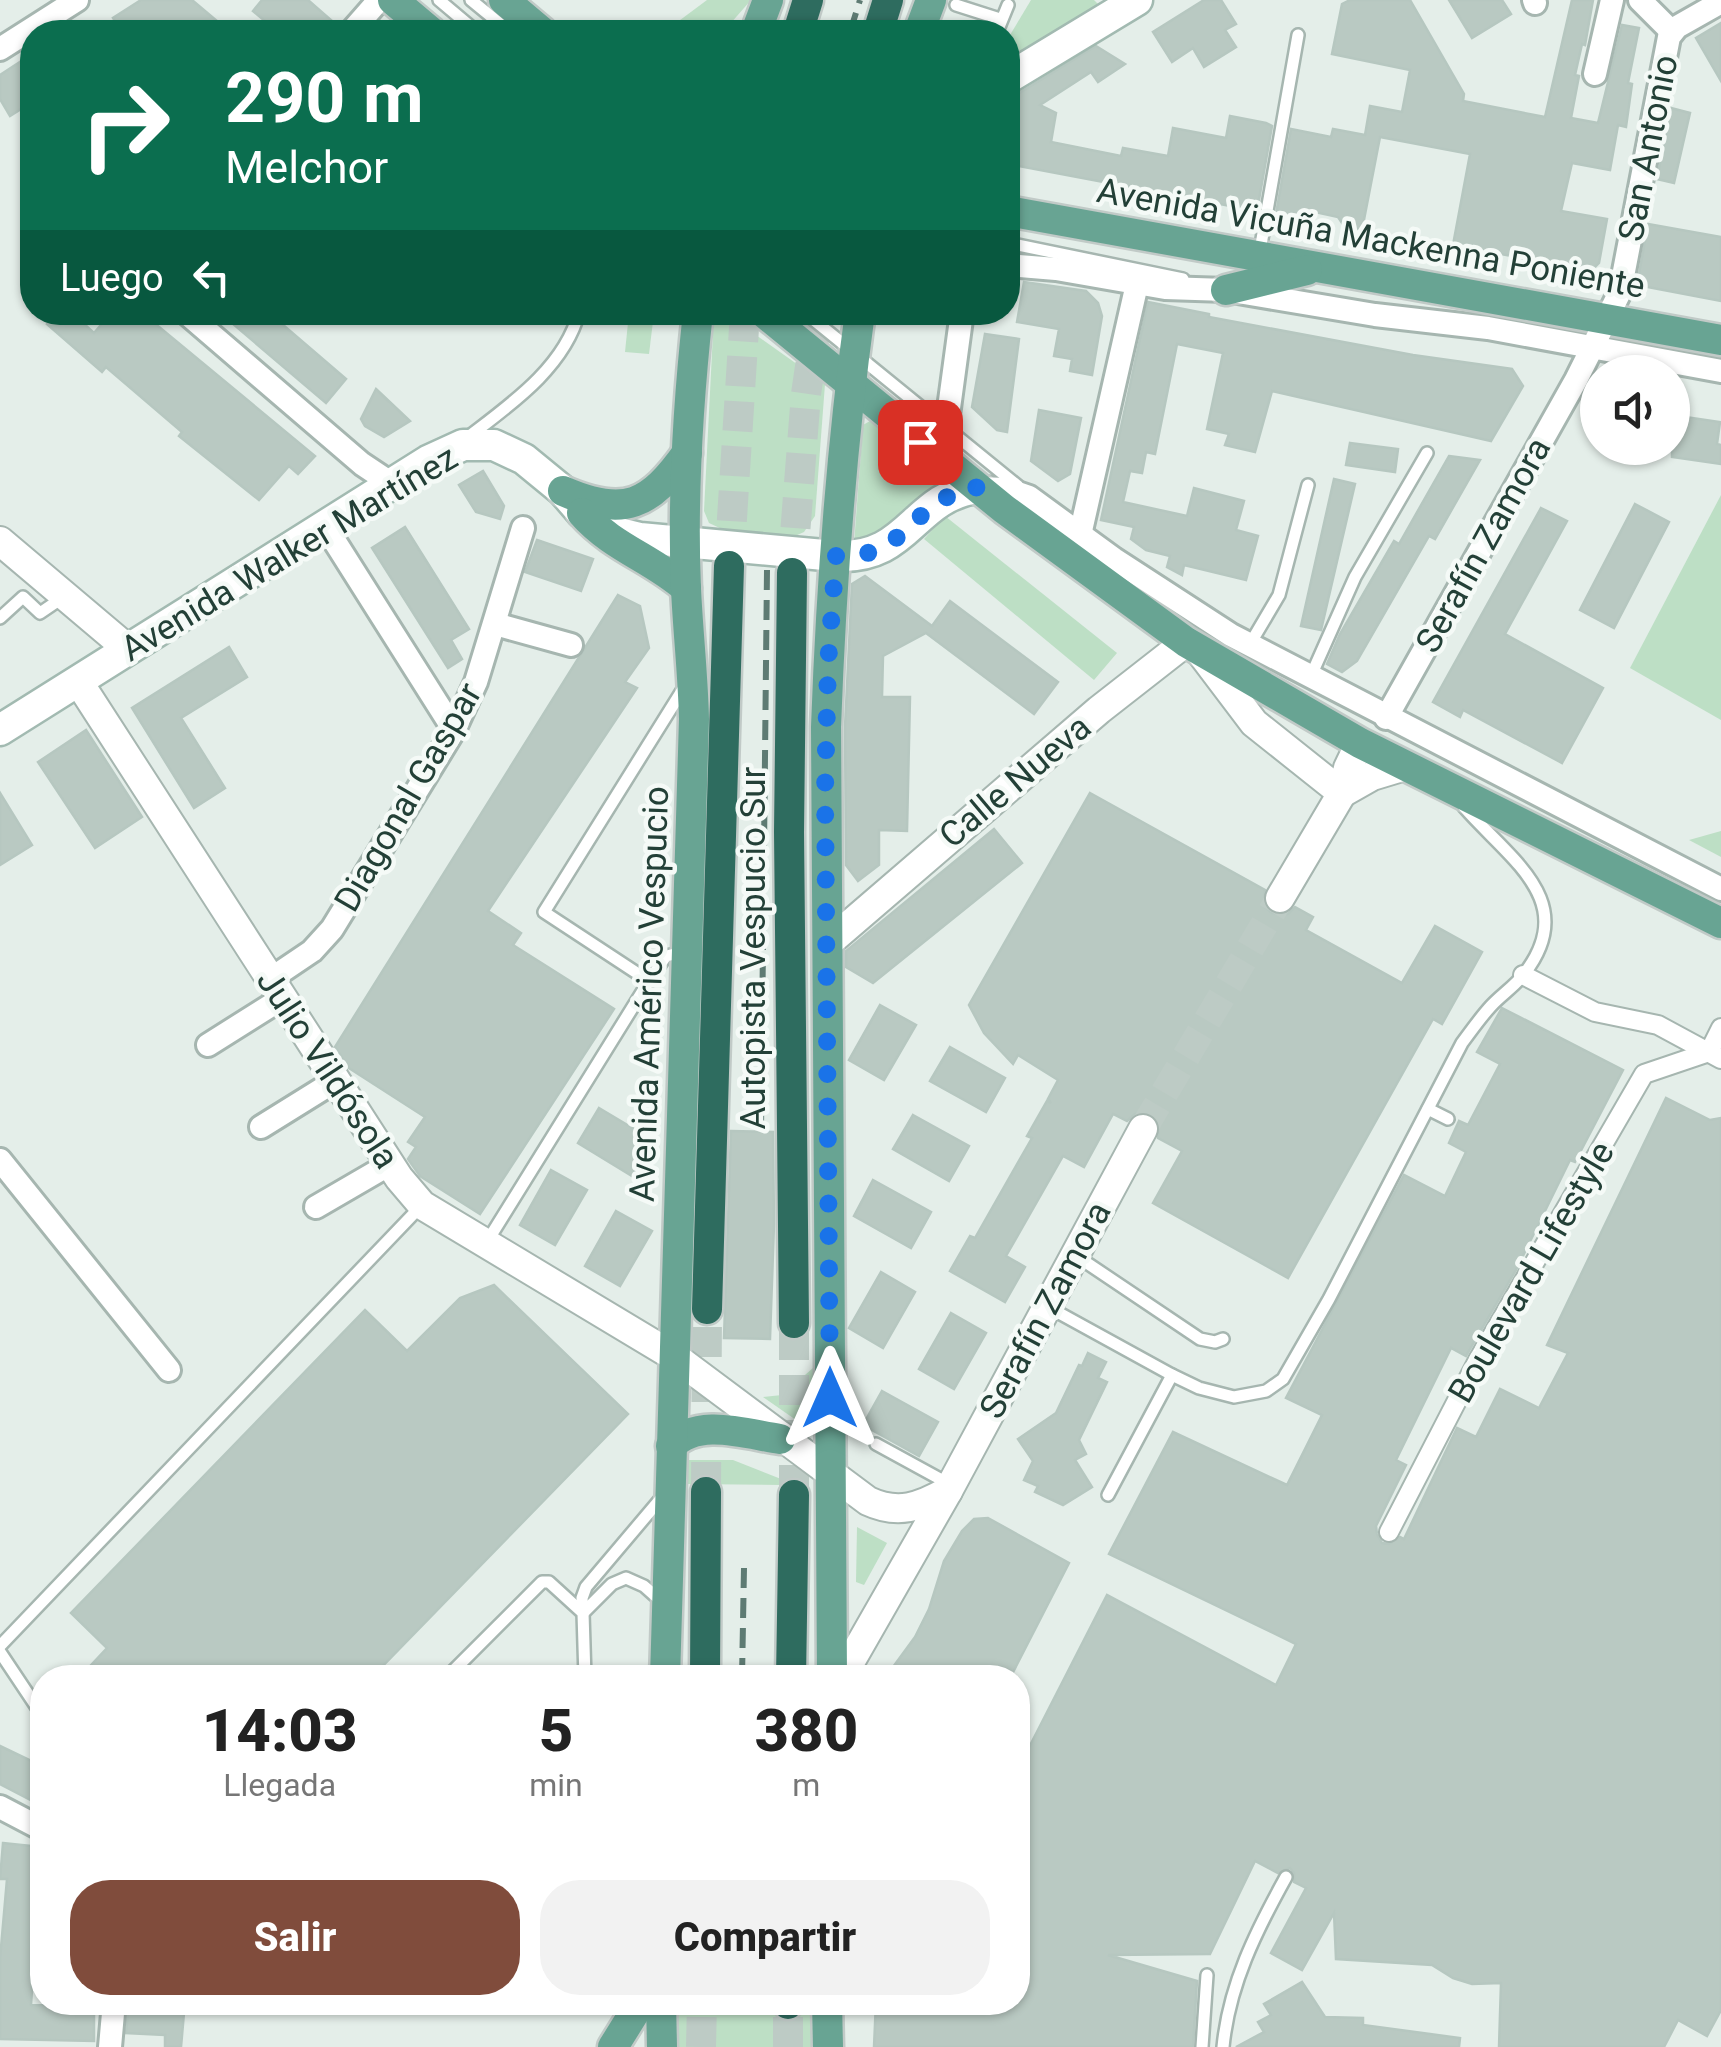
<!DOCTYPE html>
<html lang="es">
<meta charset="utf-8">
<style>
body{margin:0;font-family:Roboto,sans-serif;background:#f2f2f2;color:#222;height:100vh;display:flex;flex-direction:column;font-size:38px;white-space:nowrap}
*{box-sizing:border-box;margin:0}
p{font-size:32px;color:#767676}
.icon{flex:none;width:55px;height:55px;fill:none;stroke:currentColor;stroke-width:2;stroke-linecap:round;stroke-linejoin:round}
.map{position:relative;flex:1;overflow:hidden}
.drawer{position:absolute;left:30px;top:1665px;width:1000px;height:350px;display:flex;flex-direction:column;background:#fff;border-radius:40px;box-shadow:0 2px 8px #0004}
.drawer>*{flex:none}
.guide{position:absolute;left:20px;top:20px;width:1000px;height:305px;border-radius:40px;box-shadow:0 2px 8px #0004;background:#0b6e4f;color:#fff;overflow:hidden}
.tools{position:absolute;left:1580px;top:355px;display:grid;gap:20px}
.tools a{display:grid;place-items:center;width:110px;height:110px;border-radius:50%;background:#fff;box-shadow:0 2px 8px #0004;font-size:50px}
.pin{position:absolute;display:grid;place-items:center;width:85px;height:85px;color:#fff;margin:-42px;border-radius:20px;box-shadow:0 5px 15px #0006}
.me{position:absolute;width:110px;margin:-55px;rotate:0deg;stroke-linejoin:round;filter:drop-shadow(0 0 8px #0008)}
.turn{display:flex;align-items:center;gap:35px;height:210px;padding:0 40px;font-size:45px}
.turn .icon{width:130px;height:130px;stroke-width:2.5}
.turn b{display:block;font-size:70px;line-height:85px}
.then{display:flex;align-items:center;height:95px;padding:0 40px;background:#0003;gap:20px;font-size:38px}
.eta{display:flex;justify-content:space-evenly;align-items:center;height:170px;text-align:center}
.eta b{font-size:60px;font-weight:800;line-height:70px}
.button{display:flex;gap:20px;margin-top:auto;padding:20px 40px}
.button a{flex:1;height:115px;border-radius:40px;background:#804c3c;color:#fff;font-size:40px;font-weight:800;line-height:115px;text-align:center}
.button a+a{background:#f2f2f2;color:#222}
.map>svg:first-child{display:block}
</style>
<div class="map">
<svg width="1721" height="2047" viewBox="0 0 1721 2047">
<rect width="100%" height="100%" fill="#e4eee9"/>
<!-- green -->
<g fill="#bddfc5">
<path d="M707,0H751L723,32H664Z"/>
<path d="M1031,0H1094L1100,6L1008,63L1010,35Z"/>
<path d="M629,313H654L649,354L625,352Z"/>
<path d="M714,313H725L825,384L815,516L804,532L795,536L724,530L709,523L704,511Z"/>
<path d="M870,421L946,483L897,530L854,544L863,425Z"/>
<path d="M1721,495V720L1630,668Z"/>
<path d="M945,516L1117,653L1094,680L924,539Z"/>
<path d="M1721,831V857L1689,840Z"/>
<path d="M813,1368L814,1419L806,1427L763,1397L782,1395Z"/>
<path d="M687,1460H733L781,1479L782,1485L686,1484Z"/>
<path d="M857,1527L887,1543L864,1585L856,1582Z"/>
<path d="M676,2003L812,2006L811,2047H675Z"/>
</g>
<!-- building -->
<g fill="#b9c9c2" stroke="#b6c7c0" stroke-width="2.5">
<path d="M141,0H192L230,32H122L113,18Z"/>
<path d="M262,0H308L331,20L320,32H278L253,11Z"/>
<path d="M1204,0H1221L1236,24L1225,30L1236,47L1204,67L1193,48L1172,62L1153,32Z"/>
<path d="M1350,0H1410L1464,94L1463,101L1545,117L1572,0H1593L1585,45L1582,44L1575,75L1579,76L1571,118L1598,123L1622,25L1639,28L1628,83L1632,84L1626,127L1618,125L1610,170L1572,163L1561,211L1607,219L1599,263L1591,271L1453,245L1470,154L1380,137L1362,230L1344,226L1338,217L1306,210L1305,219L1276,214L1291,129L1331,137L1333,129L1365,135L1370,106L1402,112L1410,70L1332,54L1342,4Z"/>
<path d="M1449,0H1502L1511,14L1472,38Z"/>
<path d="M1721,23V81L1696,38Z"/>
<path d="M1096,46L1125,64L1098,82L1091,72L1040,105L1056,113L1051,142L1121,156L1123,148L1168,156L1173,128L1226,138L1230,116L1266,123L1272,126L1257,211L1008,164V100Z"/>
<path d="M32,54V102L10,116L0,99V75Z"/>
<path d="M1671,108L1690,113L1674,183L1657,179Z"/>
<path d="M1648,224L1721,237V301L1637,285Z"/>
<path d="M1024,282L1086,291L1098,303L1102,316L1092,375L1070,371L1072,359L1054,356L1059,329L1017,322Z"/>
<path d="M1148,302L1209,314V317L1413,355L1512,369L1523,386L1491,441L1272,391L1255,452L1225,445L1229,434L1207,429L1223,353L1177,344L1155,454L1146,452L1142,473L1130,471L1123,502L1187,516L1194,488L1244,501L1236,530L1258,536L1246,580L1184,565L1182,575L1167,567L1170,556L1146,550L1131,539L1134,527L1101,520Z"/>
<path d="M57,312H71L94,333L112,312H141L315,456L298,474L289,466L259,500L179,436L182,432L106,367L102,372L47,324Z"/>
<path d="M219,312H268L346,379L326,403Z"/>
<path d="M985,334L1019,339L1007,432L997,430L972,407Z"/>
<path d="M376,389L410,421L384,437L365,426L361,419Z"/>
<path d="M1039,410L1081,418L1070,474L1058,481L1031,461Z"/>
<path d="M1672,415L1720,422L1717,444L1721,445V464L1672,457Z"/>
<path d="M1350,443L1398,449L1395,472L1346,465Z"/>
<path d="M1449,456L1480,460L1435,539L1429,536L1357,661L1342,672L1327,664L1340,634L1394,541L1399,544Z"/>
<path d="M483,471L504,506L500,519L476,512L459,485Z"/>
<path d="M1334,479L1355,484L1321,630L1301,626Z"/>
<path d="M1635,504L1669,522L1614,628L1580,610Z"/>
<path d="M1541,508L1567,521L1505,634L1603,688L1562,763L1463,710L1460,717L1433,702Z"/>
<path d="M405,527L469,629L451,640L462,659L448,668L372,548Z"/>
<path d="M537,540L593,559L581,591L525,572Z"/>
<path d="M865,576L932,626L950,601L1058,682L1034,714L926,633L883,656L882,697H910L907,831L879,830V865L858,881L846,865L845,727L852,584Z"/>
<path d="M618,595L640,606L649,648L625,682L637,688L488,911L521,933L513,945L614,1009L480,1214L420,1176L408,1159L416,1147L408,1142L425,1117L349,1068L335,1047Z"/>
<path d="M229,647L247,677L181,718L225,788L194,808L132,708Z"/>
<path d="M86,730L142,817L95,848L38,762Z"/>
<path d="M0,793L32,845L0,865Z"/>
<path d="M1090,793L1265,890L1264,906L1272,913L1288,914L1295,907L1313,917L1306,930L1402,983L1435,926L1482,952L1442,1024L1433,1019L1288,1278L1153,1203L1182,1151L1158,1138V1121L1143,1112L1135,1114L1127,1121L1113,1114L1084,1167L1063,1156L1006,1256L1025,1267L1005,1302L950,1271L970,1236L975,1238L1032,1138L1027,1136L1047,1101L1051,1103L1048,1099L1058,1080L1018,1055L1013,1064L984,1033L969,1005Z"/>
<path d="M994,829L1022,863L873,983L846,967V951Z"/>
<path d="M880,1005L916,1025L884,1080L849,1060Z"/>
<path d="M1502,1008L1623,1070L1575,1162L1570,1160L1516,1270L1466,1356L1451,1348L1396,1460L1406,1465L1376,1526L1377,1534L1382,1543L1389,1544L1400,1537L1404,1539L1457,1428L1476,1437L1500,1389L1539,1408L1568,1353L1547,1345L1666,1098L1710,1120L1721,1118V2010L1707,2036L1678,2020L1664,2047H1499L1501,1983L1472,1984L1453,1978L1432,1965L1336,1959L1334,1913L1302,1970L1271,1953L1306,1888L1294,1882V1873L1290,1868L1278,1873L1255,1861L1210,1954L1108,1955L1197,1981L1193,2047H874L876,2002H1018V1769L1107,1595L1276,1685L1296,1644L1109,1554L1173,1432L1287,1485L1322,1415L1286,1398L1404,1175L1445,1196L1466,1152L1449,1143L1459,1121L1468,1125L1500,1064L1477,1052Z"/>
<path d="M950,1047L1005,1078L986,1112L930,1081Z"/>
<path d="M599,1108L654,1141L632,1176L578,1143Z"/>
<path d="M913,1115L969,1146L949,1181L893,1149Z"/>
<path d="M731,1131L773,1132L774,1224L770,1339L724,1338Z"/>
<path d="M551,1170L587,1190L555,1245L520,1225Z"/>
<path d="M873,1180L931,1212L911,1248L854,1216Z"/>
<path d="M616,1211L652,1231L620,1286L585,1266Z"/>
<path d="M881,1272L915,1292L883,1348L849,1328Z"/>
<path d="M494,1285L628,1414L371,1678H79L107,1648L71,1613L365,1310L407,1351L460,1298Z"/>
<path d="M951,1313L986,1333L954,1389L919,1369Z"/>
<path d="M1088,1353L1106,1362L1098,1378L1107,1382L1079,1440L1086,1454L1075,1460L1092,1487L1063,1505L1035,1492L1038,1486L1024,1480L1033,1461L1018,1439L1056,1413L1079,1365L1082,1366Z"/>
<path d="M882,1391L938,1422L919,1456L863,1425Z"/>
<path d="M988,1518L1069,1563L1010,1678H885L915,1637L929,1609L944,1561L962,1531L974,1519Z"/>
<path d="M0,1746L42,1766V1806L0,1784Z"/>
<path d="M3,1843L42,1847L31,2005L94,2006V2041L0,2039V1959L7,1879H0Z"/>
<path d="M1302,1982L1325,2017L1363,2018V2025L1460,2038L1459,2047H1236L1264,2032L1258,2022L1271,2015L1264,2004Z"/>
<path d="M129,2002H169L168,2012L184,2013L181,2047H165V2035L126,2033Z"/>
</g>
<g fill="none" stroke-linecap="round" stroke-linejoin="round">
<!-- tertiary-tunnel -->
<path stroke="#bdcbc5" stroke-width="28" stroke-dasharray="28 14" stroke-linecap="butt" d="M1143,1129L1280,898"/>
<!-- motorway-tunnel -->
<g stroke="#bdcbc5" stroke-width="30" stroke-dasharray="30 15" stroke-linecap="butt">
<path d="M729,566L745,312"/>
<path d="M792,573L806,394L818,312"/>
<path d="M706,1492L707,1309"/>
<path d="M794,1495V1323"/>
<path d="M701,2047L702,2002"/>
<path d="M788,2047V2004"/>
</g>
<!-- service casing -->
<g stroke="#a6b6b0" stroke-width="16">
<g id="service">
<path d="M439,0L477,32"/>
<path d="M471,0L510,32"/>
<path d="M956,5L1000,19"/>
<path d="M997,32L1008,5"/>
<path d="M1008,243L1183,279"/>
<path d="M1259,256L1298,35"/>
<path d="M804,312L1018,486"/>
<path d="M468,437C510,405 565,367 579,312"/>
<path d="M0,618L23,597L40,613L65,596"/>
<path d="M1250,644L1279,595L1308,485"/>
<path d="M1310,678L1355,577L1427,453"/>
<path d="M684,952L666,956L649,981L544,912L685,686"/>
<path d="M1428,1109L1448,1119"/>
<path d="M485,1245L649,981"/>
<path d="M1078,1257L1200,1339L1215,1342L1223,1339"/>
<path d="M1050,1308L1172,1375L1108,1495"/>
<path d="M1172,1375L1199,1388L1234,1397L1266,1391L1283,1379L1329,1299L1462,1043C1471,1031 1480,1018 1491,1006C1501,995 1515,986 1524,974C1581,901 1509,859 1464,807"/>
<path d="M876,1444L951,1485"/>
<path d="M583,1613L582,1598L586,1587L663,1496"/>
<path d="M583,1613L612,1584L626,1578L644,1586L662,1602"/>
<path d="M0,1646L422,1205"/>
<path d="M0,1652L40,1712"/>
<path d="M446,1678L542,1582H549L583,1613L585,1678"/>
<path d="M1202,2047L1207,1975"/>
<path d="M1223,2047C1229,1985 1256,1931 1286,1877"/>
</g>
</g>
<!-- pedestrian casing -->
<g stroke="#a6b6b0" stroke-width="22">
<g id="pedestrian">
<path d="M1523,975L1595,1012L1658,1025L1721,1059"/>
<path d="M1389,1532L1478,1360L1644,1074L1709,1052L1721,1028"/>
</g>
</g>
<!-- minor casing -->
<g stroke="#a6b6b0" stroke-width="28">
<g id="minor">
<path d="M1534,0L1535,3"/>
<path d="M1640,0L1672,32"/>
<path d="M351,32L379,0"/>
<path d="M0,49L77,0"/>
<path d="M1595,74L1612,0"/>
<path d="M1008,265L1056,269L1165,288L1226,290L1375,315L1488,328L1721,371"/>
<path d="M185,312L362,464L392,484"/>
<path d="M942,460L962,312"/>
<path d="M977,488L1006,489L1029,497L1114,559L1231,635L1721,889"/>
<path d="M325,526L454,730"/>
<path d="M1080,535L1137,284"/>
<path d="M495,624L571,645"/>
<path d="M1386,718L1576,380L1620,292L1669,37L1677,27L1721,2"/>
<path d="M269,980L312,951L332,929L454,730L476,682L523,528"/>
<path d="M208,1045L281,999"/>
<path d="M261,1127L335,1081"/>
<path d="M0,1160L169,1370"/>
<path d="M316,1207L390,1164"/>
<path d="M0,1807L42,1829"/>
<path d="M110,2047L114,2002"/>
</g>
</g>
<!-- tertiary casing -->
<g stroke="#a6b6b0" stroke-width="32">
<g id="tertiary">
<path d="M0,541L129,650"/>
<path d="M1198,649L1254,723L1342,793"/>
<path d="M78,681L399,1178L422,1205L675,1357L868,1501C898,1515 920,1507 948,1491"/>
<path d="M1342,793L1372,776L1405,766"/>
<path d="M1280,898L1342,793L1348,768L1360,743"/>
<path d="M827,944L1099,710L1186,642"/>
<path d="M841,1678L948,1491L1143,1129"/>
</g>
</g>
<!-- secondary casing -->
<g stroke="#a2bab1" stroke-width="35">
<g id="secondary">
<path d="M1008,78L1137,0"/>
<path d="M0,730L428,461L463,445H494L524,459L563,491L582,513L611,531L640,538L835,556C910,560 911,498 977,488"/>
</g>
</g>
<!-- primary casing -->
<g stroke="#c1cac7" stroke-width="35">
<g id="primary">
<path d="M393,0L431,32"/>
<path d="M504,0L542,32"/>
<path d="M756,32L768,0"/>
<path d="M919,32L931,0"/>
<path d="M1008,211L1721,340"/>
<path d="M1226,290L1307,270"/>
<path d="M763,312L1004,509L1186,642L1360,743L1721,923"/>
<path d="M563,491C625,518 650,505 687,453"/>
<path d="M582,513C613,548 652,558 686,588"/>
<path d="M671,1446C697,1417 746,1434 780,1439"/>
<path d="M665,1678L694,719C693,675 688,632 686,589C682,497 688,404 698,312"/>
<path d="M832,1678L826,727C831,589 841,450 860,312"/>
<path d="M661,2002L662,2047"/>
<path d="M827,2002L828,2047"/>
<path d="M613,2047L641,2002"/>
</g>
</g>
<!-- motorway casing -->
<g stroke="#c1cac7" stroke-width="35">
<g id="motorway">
<path d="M798,32L808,0"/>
<path d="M878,32L888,0"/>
<path d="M792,573L789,832L794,1323"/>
<path d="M707,1309L729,566"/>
<path d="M705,1678L706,1492"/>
<path d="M791,1678L794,1495"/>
<path d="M788,2004V2002"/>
</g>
</g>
<!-- service -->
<use href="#service" stroke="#fff" stroke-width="11"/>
<!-- pedestrian -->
<use href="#pedestrian" stroke="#fff" stroke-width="18"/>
<!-- minor -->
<use href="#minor" stroke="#fff" stroke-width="22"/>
<!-- tertiary -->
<use href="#tertiary" stroke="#fff" stroke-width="28"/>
<!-- secondary -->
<use href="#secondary" stroke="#fff" stroke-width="30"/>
<!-- primary -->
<use href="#primary" stroke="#68a493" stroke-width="30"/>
<!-- motorway -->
<use href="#motorway" stroke="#2e6c5f" stroke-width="30"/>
<!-- rail -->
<g stroke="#5e7b73" stroke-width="6" stroke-dasharray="20 10" stroke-linecap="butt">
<path d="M850,32L860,0"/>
<path d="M761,1130L767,570"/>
<path d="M742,1678L744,1568"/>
<path d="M734,2003V2002"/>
<path d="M759,2004V2002"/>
</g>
</g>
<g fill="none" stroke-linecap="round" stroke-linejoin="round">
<!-- route -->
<path stroke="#1a73e8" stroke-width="18" stroke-dasharray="0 32.4" d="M830,1398L825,791L828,664L836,556C910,560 910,497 977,488L920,442"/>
</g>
<g text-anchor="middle" stroke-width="9" stroke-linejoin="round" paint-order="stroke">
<!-- street labels -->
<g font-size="35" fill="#234037" stroke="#f5faf7">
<text transform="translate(1648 148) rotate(-79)" y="12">San Antonio</text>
<text transform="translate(1371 238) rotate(10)" y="12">Avenida Vicuña Mackenna Poniente</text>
<text transform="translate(1483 545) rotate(-61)" y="12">Serafín Zamora</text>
<text transform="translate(289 553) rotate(-31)" y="12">Avenida Walker Martínez</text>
<text transform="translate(1015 781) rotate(-40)" y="12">Calle Nueva</text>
<text transform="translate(408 797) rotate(-60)" y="12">Diagonal Gaspar</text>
<text transform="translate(753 948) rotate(-90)" y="12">Autopista Vespucio Sur</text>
<text transform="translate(649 994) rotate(-88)" y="12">Avenida Américo Vespucio</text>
<text transform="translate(328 1069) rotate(57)" y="12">Julio Vildósola</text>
<text transform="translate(1531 1272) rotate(-60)" y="12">Boulevard Lifestyle</text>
<text transform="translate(1045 1310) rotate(-62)" y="12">Serafín Zamora</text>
</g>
</g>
</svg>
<div class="tools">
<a><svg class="icon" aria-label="sound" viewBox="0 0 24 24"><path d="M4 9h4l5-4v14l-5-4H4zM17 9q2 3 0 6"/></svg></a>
</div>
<div class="pin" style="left:920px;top:442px;background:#d93025"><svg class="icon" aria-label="arrive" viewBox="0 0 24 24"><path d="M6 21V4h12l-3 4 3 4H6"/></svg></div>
<svg class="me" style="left:830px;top:1398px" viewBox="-20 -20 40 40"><path d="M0-17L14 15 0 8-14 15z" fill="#1a73e8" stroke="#fff" stroke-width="4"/></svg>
<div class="guide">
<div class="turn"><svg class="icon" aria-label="right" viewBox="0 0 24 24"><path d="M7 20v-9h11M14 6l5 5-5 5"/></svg><div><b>290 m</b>Melchor</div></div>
<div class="then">Luego<svg class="icon" aria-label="left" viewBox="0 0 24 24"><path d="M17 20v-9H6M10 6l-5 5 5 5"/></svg></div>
</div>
<section class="drawer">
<div class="eta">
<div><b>14:03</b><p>Llegada</p></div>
<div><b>5</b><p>min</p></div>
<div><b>380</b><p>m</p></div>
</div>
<div class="button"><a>Salir</a><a>Compartir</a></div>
</section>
</div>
